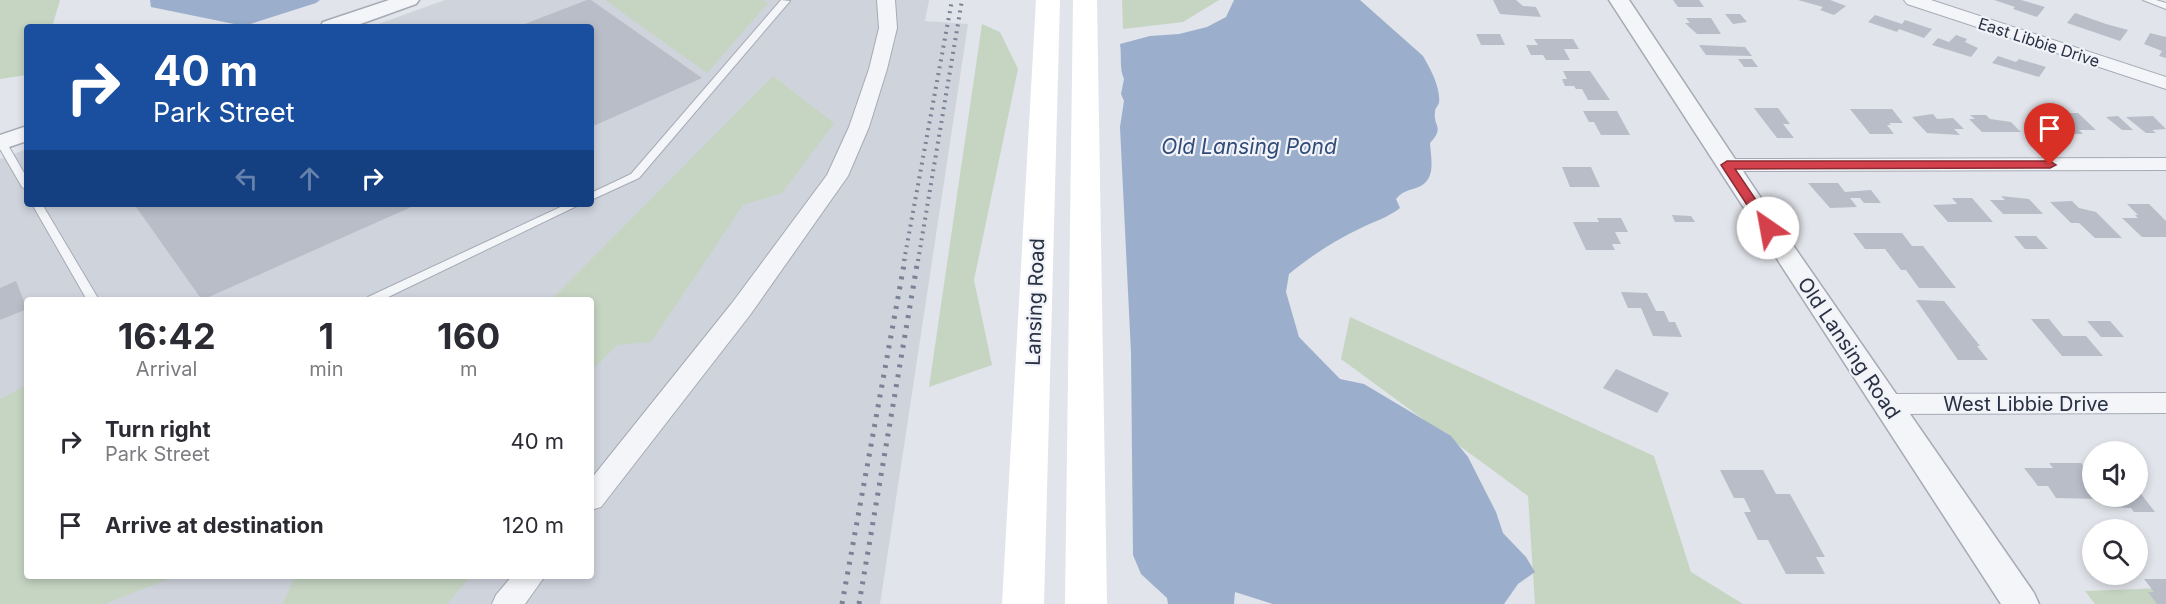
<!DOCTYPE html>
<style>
body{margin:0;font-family:Inter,sans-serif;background:#f7f7f7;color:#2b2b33;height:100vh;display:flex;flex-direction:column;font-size:22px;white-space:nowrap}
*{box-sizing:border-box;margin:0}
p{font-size:20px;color:#7c7c81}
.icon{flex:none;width:33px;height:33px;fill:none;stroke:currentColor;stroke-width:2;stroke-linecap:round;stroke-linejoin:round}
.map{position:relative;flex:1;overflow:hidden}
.details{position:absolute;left:24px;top:297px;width:570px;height:282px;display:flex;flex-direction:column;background:#fff;border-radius:6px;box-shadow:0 3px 9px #0003}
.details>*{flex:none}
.top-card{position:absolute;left:24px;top:24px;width:570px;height:183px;border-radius:6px;box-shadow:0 3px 9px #0003;background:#1a4fa0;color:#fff;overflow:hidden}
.tools{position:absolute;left:2082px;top:441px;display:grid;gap:12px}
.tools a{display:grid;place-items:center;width:66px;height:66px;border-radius:50%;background:#fff;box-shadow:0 3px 9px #0003;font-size:30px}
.pin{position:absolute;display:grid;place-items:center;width:51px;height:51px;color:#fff;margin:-62px -26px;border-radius:50% 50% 50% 0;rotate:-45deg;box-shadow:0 0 6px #0007}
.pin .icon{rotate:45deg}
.me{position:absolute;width:66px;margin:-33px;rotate:327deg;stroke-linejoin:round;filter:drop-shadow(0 0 4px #0008)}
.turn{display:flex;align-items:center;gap:21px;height:126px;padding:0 30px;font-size:27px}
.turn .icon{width:78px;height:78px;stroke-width:2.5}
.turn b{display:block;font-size:42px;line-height:51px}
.lanes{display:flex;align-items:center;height:57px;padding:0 30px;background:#0003;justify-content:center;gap:30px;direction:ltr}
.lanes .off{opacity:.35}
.eta{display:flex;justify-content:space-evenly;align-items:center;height:102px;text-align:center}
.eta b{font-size:36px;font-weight:700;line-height:42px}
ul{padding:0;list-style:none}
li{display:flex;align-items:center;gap:18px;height:84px;padding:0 30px}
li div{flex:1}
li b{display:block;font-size:22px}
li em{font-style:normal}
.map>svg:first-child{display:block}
</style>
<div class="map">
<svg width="2166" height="604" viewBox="0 0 2166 604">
<rect width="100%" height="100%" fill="#e1e4ea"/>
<!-- built -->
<path fill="#cfd3dc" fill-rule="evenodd" d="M445,0H929L925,21L968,24L880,604H0V159L27,149V204H591V27H370ZM27,300H591V576H27Z"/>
<!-- green -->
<g fill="#c5d5c2">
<path d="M0,0H60L52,27H27V75L0,79Z"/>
<path d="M605,0H764L768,3L707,73Z"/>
<path d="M1122,0H1219L1183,22L1123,29Z"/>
<path d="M982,24L1000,32L1018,69L974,280L992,365L929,387Z"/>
<path d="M773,76L834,123L782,193L743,205L651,342L617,345L591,371V300H551Z"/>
<path d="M1350,317L1654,456L1691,572L1743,604H1535L1528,496L1341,359Z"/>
<path d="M27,385V576H176L105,604H0V399Z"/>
<path d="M295,576H471L447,604H283Z"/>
<path d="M2166,588V604H2095L2085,591Z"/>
</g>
<!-- water -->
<g fill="#9bafcc">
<path d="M150,0H320L316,3L244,26L151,7Z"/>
<path d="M1234,0H1360L1423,56C1430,68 1441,88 1439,103C1438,106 1435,108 1435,112C1433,127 1445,127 1430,143C1431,160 1437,181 1416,188C1407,191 1403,191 1396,199L1400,208C1387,218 1375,221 1361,228C1335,240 1311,256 1289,274L1286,292L1299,337L1340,379L1364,384L1451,436L1468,457L1496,512L1503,533L1526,557L1535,572L1518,584L1504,604H1273L1235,592L1234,604H1168L1167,598L1141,574L1133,555L1131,353L1120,127L1124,101L1121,94L1124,79C1119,68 1122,56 1120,44L1150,36L1179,34L1207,27L1226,17Z"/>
</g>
<!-- building -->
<g fill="#b8bdc8">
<path d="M587,0H591L702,78L591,127V27H517Z"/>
<path d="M1493,0H1516L1523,6L1536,7L1541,17L1500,14Z"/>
<path d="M1673,0H1699L1704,7H1678Z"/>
<path d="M1798,0H1830L1846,6L1834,15L1820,10L1823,7Z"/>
<path d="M1994,0H2021L2045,7L2037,17L2013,9L2015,7Z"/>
<path d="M2075,13L2106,24L2128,30L2120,41L2067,23Z"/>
<path d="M1725,14H1740L1747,22L1733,24Z"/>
<path d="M1875,15L1902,24L1905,20L1932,29L1924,38L1899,29L1897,32L1868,22Z"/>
<path d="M1686,18H1711L1721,34H1697L1685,23H1690Z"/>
<path d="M2150,33L2166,37V58L2159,56L2162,51L2144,44Z"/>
<path d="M1476,34H1500L1505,45H1481Z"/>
<path d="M1956,35L1967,39L1965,42L1978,48L1971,57L1932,45L1938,38L1949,42Z"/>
<path d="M1534,39H1573L1579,49H1564L1570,60H1546L1543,55H1531L1526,45H1538Z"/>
<path d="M1699,45L1745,47L1752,56L1706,55Z"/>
<path d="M1998,56L2016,62L2019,59L2046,67L2039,77L1992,63Z"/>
<path d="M1738,59H1752L1758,67H1744Z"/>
<path d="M1563,71H1590L1610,100H1588L1582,89H1576L1574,86H1565L1562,79H1567Z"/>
<path d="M1754,108H1778L1790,124H1783L1794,138H1777Z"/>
<path d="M1850,109H1892L1903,123H1889L1891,125H1887L1894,134H1870Z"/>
<path d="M1583,111H1617L1630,135H1601L1594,122H1589Z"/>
<path d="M2061,113H2078L2096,130H2079L2083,134H2041L2028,121H2069Z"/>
<path d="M1933,114L1937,119L1953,118L1964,129H1954L1960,135L1927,133L1912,117Z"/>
<path d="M1970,115H1986L1990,119L2011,122L2021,132H1982L1969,119H1975Z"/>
<path d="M2118,116L2133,130H2122L2106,117Z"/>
<path d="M2153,116L2166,129L2152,130L2156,133H2146L2126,117Z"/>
<path d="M1562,167H1591L1600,187H1570Z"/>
<path d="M1808,183H1838L1845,192L1871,190L1881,203H1864L1860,198H1850L1857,207L1830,208Z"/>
<path d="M2001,196L2029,199L2043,214H2003L1990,200H2005Z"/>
<path d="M1952,198H1972L1993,222H1948L1933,205L1957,204Z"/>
<path d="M2072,201L2079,208L2096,212L2122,238H2095L2079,223H2071L2050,202Z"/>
<path d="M134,204H418L202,300Z"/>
<path d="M2127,204H2149L2166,221V237H2142L2122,218H2138L2135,215H2138Z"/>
<path d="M1672,215L1691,216L1695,222H1675Z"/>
<path d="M1597,218H1621L1628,232H1615L1621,244H1612L1615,250H1586L1573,222H1599Z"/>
<path d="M1853,233H1902L1912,246H1923L1956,288H1919L1906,270H1901L1885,249H1865Z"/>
<path d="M2014,236H2036L2048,249H2025Z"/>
<path d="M16,281L27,309L0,320V288Z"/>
<path d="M1621,292L1647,293L1656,311H1664L1669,322H1675L1682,337L1653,336L1641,308H1628Z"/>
<path d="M1916,300L1944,301L1980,346H1977L1988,360H1958Z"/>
<path d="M2031,319H2049L2063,336H2086L2103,356H2062Z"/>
<path d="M2087,321H2110L2124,337H2101Z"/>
<path d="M1616,369L1669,393L1657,413L1603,388Z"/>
<path d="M2049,463H2081L2089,474H2092V496H2138V490L2155,512H2134L2131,508L2107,507L2101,499L2056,498L2048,486H2038L2024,468H2053Z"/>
<path d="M1720,470H1763L1776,494H1790L1825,557H1816L1825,574H1786L1768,540H1758L1744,512H1751L1744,498H1734Z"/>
<path d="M2144,579H2166V604H2157L2148,592H2154Z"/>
</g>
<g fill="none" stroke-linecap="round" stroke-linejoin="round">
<!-- service casing -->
<g stroke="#a6aab5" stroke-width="2">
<g id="service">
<path d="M781,0L790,1L639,178L591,200V193L631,174Z"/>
<path d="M2143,0H2156L2166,3V9Z"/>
<path d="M0,139L5,140L27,178V190L22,187L0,149Z"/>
<path d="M32,204H42L99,300H87Z"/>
<path d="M567,204H581L382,300H366L368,297Z"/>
</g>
</g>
<!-- minor casing -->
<g stroke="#a6aab5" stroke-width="2">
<g id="minor">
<path d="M877,0H895L897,28L887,69L869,127L848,176L750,315L601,507L591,510V479L732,303L827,175L849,127L869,69L879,28Z"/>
<path d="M1904,0H1931L2166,77V89L1907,4Z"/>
<path d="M2166,158V170L1727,171L1720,169L1716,165L1720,161L1727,159Z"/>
<path d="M2166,393V413L1887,414L1878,411L1874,404L1878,397L1887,394Z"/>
<path d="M512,576H545L525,604H492L496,595Z"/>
</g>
</g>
<!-- tertiary casing -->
<g stroke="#a6aab5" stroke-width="3">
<g id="tertiary">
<path d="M389,0H419L416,4L352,27H320L323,22Z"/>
<path d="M1609,0H1629L1777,222L2034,593L2039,604H2001Z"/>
<path d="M27,126V141L0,150V135Z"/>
</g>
</g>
<!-- service -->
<use href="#service" fill="#f4f5f8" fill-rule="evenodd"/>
<!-- minor -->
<use href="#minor" fill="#f4f5f8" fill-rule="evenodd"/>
<!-- tertiary -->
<use href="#tertiary" fill="#f4f5f8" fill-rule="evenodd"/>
<!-- secondary -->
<g fill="#fff" fill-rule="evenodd">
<path d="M1036,0H1060L1044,604H1002Z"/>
<path d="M1073,0H1097L1107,604H1065Z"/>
</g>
<!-- rail-far1 -->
<g stroke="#7a8295" stroke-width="4" stroke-dasharray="2 5" stroke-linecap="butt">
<path d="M904,261L952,0"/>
<path d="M918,261L962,0"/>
</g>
<!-- rail -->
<g stroke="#7a8295" stroke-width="5" stroke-dasharray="3 7" stroke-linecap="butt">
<path d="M842,604L905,259"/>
<path d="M859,604L918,259"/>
</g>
</g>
<!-- route -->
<path fill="#d4414c" stroke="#8a2a31" stroke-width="1.5" d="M1727,161H2050L2056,165L2050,168L1735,169L1775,228L1768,233L1764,231L1721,165Z"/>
<g text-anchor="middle" stroke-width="4.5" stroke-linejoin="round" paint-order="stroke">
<!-- far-street labels -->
<g font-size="16" fill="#283043" stroke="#f1f3f8">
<text transform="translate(2039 42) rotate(18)" y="6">East Libbie Drive</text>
</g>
<!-- street labels -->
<g font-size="20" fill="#283043" stroke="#f1f3f8">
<text transform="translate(1035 302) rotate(-88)" y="7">Lansing Road</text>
<text transform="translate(1849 348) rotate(56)" y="7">Old Lansing Road</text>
<text x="2026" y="411">West Libbie Drive</text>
</g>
<!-- water labels -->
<g font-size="21" font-style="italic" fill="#314b79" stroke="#f1f3f8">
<text x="1249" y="154">Old Lansing Pond</text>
</g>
</g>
</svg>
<div class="tools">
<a><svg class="icon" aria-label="sound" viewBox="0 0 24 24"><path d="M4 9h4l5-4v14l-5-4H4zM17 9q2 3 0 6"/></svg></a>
<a><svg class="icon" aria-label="search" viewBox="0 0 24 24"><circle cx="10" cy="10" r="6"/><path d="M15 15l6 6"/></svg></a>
</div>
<div class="pin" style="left:2050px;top:165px;background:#d93025"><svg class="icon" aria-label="arrive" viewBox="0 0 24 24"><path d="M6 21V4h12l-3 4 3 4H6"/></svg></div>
<svg class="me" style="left:1768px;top:228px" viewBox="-20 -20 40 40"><circle r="19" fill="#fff"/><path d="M0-13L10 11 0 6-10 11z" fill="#d4414c"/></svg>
<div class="top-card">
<div class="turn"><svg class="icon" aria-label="right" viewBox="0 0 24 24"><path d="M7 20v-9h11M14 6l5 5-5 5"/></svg><div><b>40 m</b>Park Street</div></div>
<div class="lanes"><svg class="icon off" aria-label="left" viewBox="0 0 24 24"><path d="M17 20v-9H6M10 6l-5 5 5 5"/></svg><svg class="icon off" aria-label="ahead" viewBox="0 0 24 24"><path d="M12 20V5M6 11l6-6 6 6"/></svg><svg class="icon" aria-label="right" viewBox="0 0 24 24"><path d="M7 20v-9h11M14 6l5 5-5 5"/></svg></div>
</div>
<section class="details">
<div class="eta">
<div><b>16:42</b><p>Arrival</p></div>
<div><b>1</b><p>min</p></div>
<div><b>160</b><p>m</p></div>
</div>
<ul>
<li><svg class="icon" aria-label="right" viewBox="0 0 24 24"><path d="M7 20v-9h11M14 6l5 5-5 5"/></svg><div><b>Turn right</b><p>Park Street</p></div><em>40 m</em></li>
<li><svg class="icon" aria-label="arrive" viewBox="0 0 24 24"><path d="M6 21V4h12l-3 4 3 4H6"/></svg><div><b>Arrive at destination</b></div><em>120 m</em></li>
</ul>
</section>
</div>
